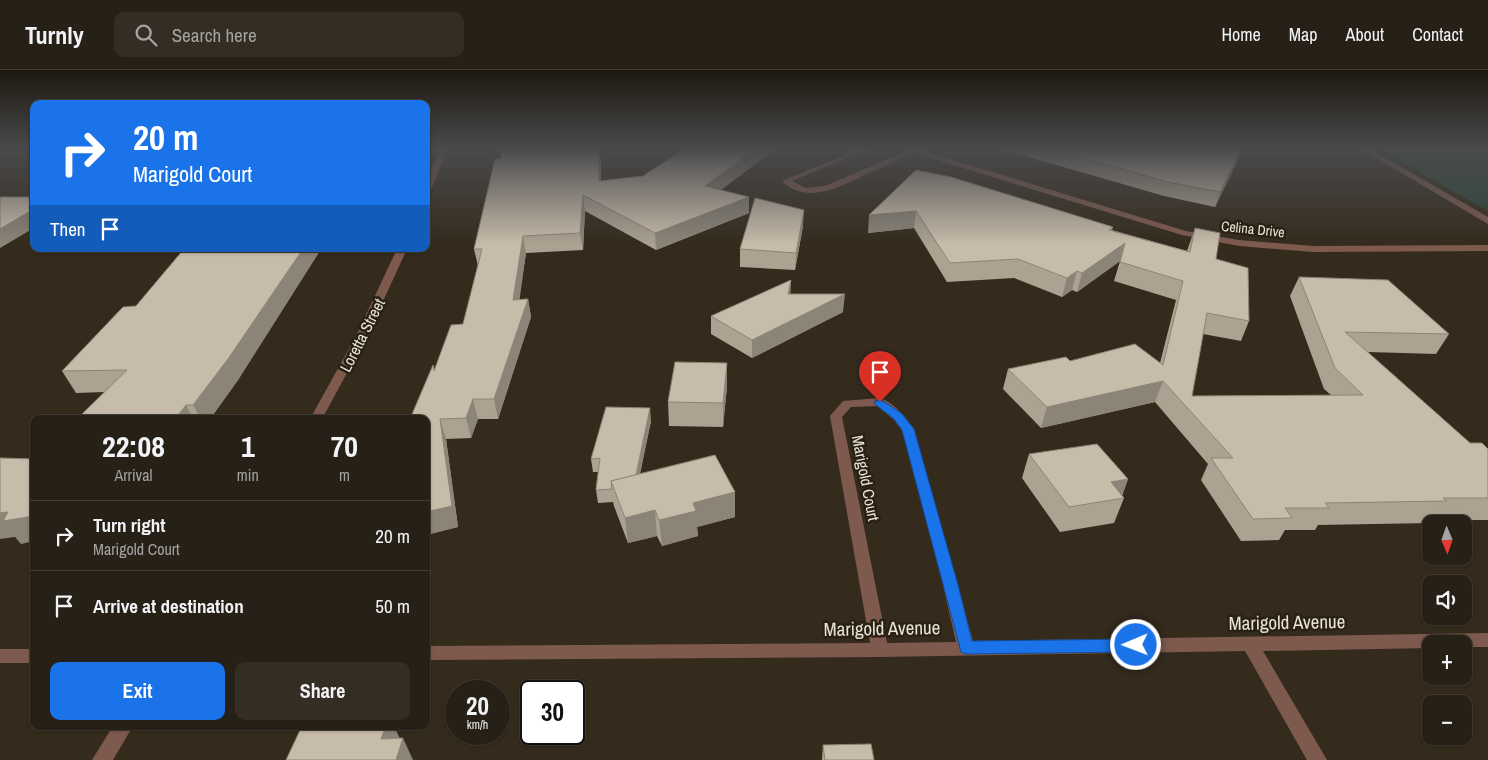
<!DOCTYPE html>
<meta charset="utf-8">
<style>
body{margin:0;font-family:"Archivo Narrow",sans-serif;background:#332d23;color:#f1f3f6;height:100vh;display:flex;flex-direction:column;font-size:19px;white-space:nowrap}
*{box-sizing:border-box;margin:0}
p{font-size:16px;color:#a4a3a1}
.icon{flex:none;width:28px;height:28px;fill:none;stroke:currentColor;stroke-width:2;stroke-linecap:round;stroke-linejoin:round}
.map{position:relative;flex:1;overflow:hidden}
.drawer{position:absolute;left:30px;top:345px;width:400px;height:315px;display:flex;flex-direction:column;background:#272016;border-radius:10px;box-shadow:0 1px 4px #0004,0 0 0 1px #433e35}
.drawer>*{flex:none}
.guide{position:absolute;left:30px;top:30px;width:400px;height:152px;border-radius:10px;box-shadow:0 1px 4px #0004,0 0 0 1px #433e35;background:#1a73e8;color:#fff;overflow:hidden}
.needle{width:32px;rotate:178deg}
.fabs{position:absolute;left:1422px;top:445px;display:grid;gap:10px}
.fabs a{display:grid;place-items:center;width:50px;height:50px;border-radius:10px;background:#272016;box-shadow:0 1px 4px #0004,0 0 0 1px #433e35;font-size:25px}
.speed{position:absolute;left:445px;top:610px;display:flex;gap:10px;font-size:25px;font-weight:700;text-align:center}
.speed>*{display:grid;place-content:center;width:65px;height:65px;border-radius:50%;background:#272016;box-shadow:0 1px 4px #0004,0 0 0 1px #433e35;line-height:1}
.speed small{font-size:12px;font-weight:400}
.speed .limit{border:2px solid #111;border-radius:8px;background:#fff;color:#111}
.pin{position:absolute;display:grid;place-items:center;width:42px;height:42px;color:#fff;margin:-51px -21px;border-radius:50% 50% 50% 0;rotate:-45deg;box-shadow:0 0 5px #0007}
.pin .icon{rotate:45deg}
.me{position:absolute;width:55px;margin:-28px;rotate:269deg;stroke-linejoin:round;filter:drop-shadow(0 0 4px #0008)}
.turn{display:flex;align-items:center;gap:18px;height:105px;padding:0 20px;font-size:22px}
.turn .icon{width:65px;height:65px;stroke-width:2.5}
.turn b{display:block;font-size:35px;line-height:42px}
.then{display:flex;align-items:center;height:48px;padding:0 20px;background:#0003;gap:10px;font-size:19px}
.eta{display:flex;justify-content:space-evenly;align-items:center;height:85px;text-align:center}
.eta b{font-size:30px;font-weight:700;line-height:35px}
.cta{display:flex;gap:10px;margin-top:auto;padding:10px 20px}
.cta a{flex:1;height:58px;border-radius:10px;background:#1a73e8;color:#fff;font-size:20px;font-weight:700;line-height:58px;text-align:center}
.cta a+a{background:#332d23;color:#f1f3f6}
ul{padding:0;list-style:none}
li{display:flex;align-items:center;gap:15px;height:70px;padding:0 20px;border-top:1px solid #433e35}
li div{flex:1}
li b{display:block;font-size:19px}
li em{font-style:normal}
header{display:flex;align-items:center;gap:30px;box-sizing:border-box;height:70px;padding:0 25px;background:#272016;border-bottom:1px solid #433e35}
header strong{font-size:24px}
nav{display:flex;gap:28px;margin-inline-start:auto;font-size:18px}
.search{width:350px;height:45px;background:#332d23;display:flex;align-items:center;gap:12px;box-sizing:border-box;padding:0 18px;border-radius:10px;color:#a4a3a1;font-size:19px}
.map>svg:first-child{display:block}
</style>
<header>
<strong>Turnly</strong>
<div class="search"><svg class="icon" aria-label="search" viewBox="0 0 24 24"><circle cx="10" cy="10" r="6"/><path d="M15 15l6 6"/></svg>Search here</div>
<nav><a>Home</a><a>Map</a><a>About</a><a>Contact</a></nav>
</header>
<div class="map">
<svg width="1488" height="690" viewBox="0 0 1488 690">
<rect width="100%" height="100%" fill="#342b1d"/>
<!-- green -->
<path fill="#2c483b" d="M1380,79H1473L1488,86V141Z"/>
<g fill="none" stroke-linecap="round" stroke-linejoin="round">
<!-- minor -->
<g fill="#7e5a4e" fill-rule="evenodd">
<path d="M440,79H448L430,122L426,124V112Z"/>
<path d="M859,79H869L792,111L806,118L825,116L907,81L906,79H917L1186,161L1239,170L1314,176L1488,175V181L1314,182L1239,176L1182,165L914,83C900,89 886,96 871,102C845,114 808,137 782,111Z"/>
<path d="M1361,79H1370L1488,147V154Z"/>
<path d="M1476,79L1488,80V85L1477,81Z"/>
<path d="M397,179H407L367,266L322,349H310L356,266Z"/>
<path d="M880,328C893,332 907,348 914,359L973,571L1488,563V577H1464V574H1431V578L1263,581L1327,690H1307L1245,581L880,587L426,590V576L870,573L830,346L843,331ZM877,336L893,349L902,360L943,515L956,572L887,573L842,347L851,337Z"/>
<rect x="0" y="579" width="34" height="14"/>
<path d="M113,656H133L113,690H92Z"/>
</g>
</g>
<!-- wall -->
<g fill="#aba292">
<path d="M503,79H599L601,93V111L643,106L772,81L721,120L749,143L656,180L585,141L583,180L526,183L519,229H528L531,247L498,349H478L471,368L446,369L458,457L426,465L433,295L435,300L463,254L478,196L474,179Z"/>
<path d="M1001,79H1236L1235,96L1215,137L1164,126Z"/>
<path d="M916,100L1113,157L1112,160L1187,181L1195,158L1216,189L1249,251L1241,271L1203,264L1192,326L1331,325L1324,319L1290,226L1299,207L1449,264L1436,284L1368,282L1470,373L1488,379V450H1433L1431,453L1318,455L1315,460H1285L1279,470L1241,471L1201,410L1208,394L1155,332L1041,358L1003,319L1008,299L1070,291L1160,293L1176,230L1114,211L1120,191L1077,222L1072,220L1062,227L1014,208L947,212L914,158L868,163Z"/>
<path d="M803,156L795,200L740,197V179Z"/>
<path d="M184,179H321L238,310L210,349H77L105,322L76,323L62,301L136,236Z"/>
<path d="M791,210L790,224L843,242L752,288L711,264V246Z"/>
<path d="M727,316L723,357L669,356L668,332Z"/>
<path d="M651,351L640,404L735,447L697,457L698,466L662,476L657,466L628,473L614,436L613,432L598,433L596,420L598,402H593L591,389Z"/>
<path d="M1029,384L1128,409L1122,426L1124,428L1114,453L1060,462L1022,408Z"/>
<path d="M823,675L874,690H822Z"/>
</g>
<!-- shaded-wall -->
<g fill="#8b8477">
<path d="M599,79L601,93V127L599,111Z"/>
<path d="M755,79H772V81L705,132V116Z"/>
<path d="M1240,82L1235,96L1215,137L1220,122Z"/>
<path d="M583,125L585,141L583,180L580,163Z"/>
<path d="M749,127V143L656,180L655,163Z"/>
<path d="M34,139V158L0,178V159Z"/>
<path d="M804,140L803,156L795,200L796,183Z"/>
<path d="M916,141L914,158L868,163L869,145Z"/>
<path d="M523,166L526,183L517,248L513,230Z"/>
<path d="M1125,173L1120,191L1077,222L1082,203Z"/>
<path d="M303,179H321L238,310L210,349H201L193,335Z"/>
<path d="M1077,201L1072,220L1062,227L1067,208Z"/>
<path d="M791,210L790,227L788,224Z"/>
<path d="M845,224L843,242L752,288V270Z"/>
<path d="M528,229L531,247L498,349L494,329Z"/>
<path d="M727,293V316L723,357V333Z"/>
<path d="M1163,311L1155,332L1041,358L1047,337Z"/>
<path d="M473,329L478,349L471,368L466,348Z"/>
<path d="M186,335L193,349H175Z"/>
<path d="M650,338L651,351L634,431L633,418Z"/>
<path d="M440,349L446,369L458,457L426,465V442Z"/>
<path d="M1128,409L1120,429L1111,412Z"/>
<path d="M735,422V447L697,457L698,466L662,476L659,450L693,433Z"/>
<path d="M655,440L657,466L628,473L625,448Z"/>
<path d="M8,442L34,446V471L21,474L15,467L0,469V443Z"/>
<path d="M386,656H394L401,671L381,669Z"/>
<path d="M403,668L413,690H396Z"/>
</g>
<!-- building -->
<g fill="#c7bcaa" stroke="#8b8477">
<path d="M503,79H599V111L643,106L684,79H755L705,116L749,127L655,163L583,125L580,163L523,166L513,230L528,229L494,329H473L466,348L440,349L452,436L426,442V349H410L433,295L434,301L451,255L463,254L482,179H474L495,89H500Z"/>
<path d="M1051,79H1236L1240,82L1220,122L1168,112Z"/>
<path d="M916,100L951,107L1113,157L1109,160L1190,182L1195,158L1220,163L1216,189L1248,198L1249,251L1207,243L1192,326L1363,325L1335,298L1299,207L1388,210L1449,264L1345,262L1470,373H1482L1488,379V428H1443L1447,431L1325,433L1329,438H1285L1292,448L1253,449L1211,388H1233L1163,311L1047,337L1008,299L1066,287L1070,291L1135,274L1163,295L1183,211L1120,192L1125,173L1082,203L1077,201L1067,208L1018,189L950,193L916,141L869,145Z"/>
<path d="M0,127H34V139L0,159Z"/>
<path d="M755,128L804,140L796,183L740,179Z"/>
<path d="M184,179H303L228,289L193,335H186L175,349H77L127,300L62,301L123,237L136,236Z"/>
<path d="M791,210L788,224H845L752,270L711,246Z"/>
<path d="M675,292L727,293L723,333L668,332Z"/>
<path d="M606,337L650,338L636,405L611,411L612,419L596,420L600,388L591,389Z"/>
<path d="M1097,374L1128,409L1111,412L1124,428L1069,437L1029,384Z"/>
<path d="M715,385L735,422L693,433L696,441L659,450L655,440L625,448L611,411Z"/>
<path d="M0,388L34,389V446L3,451L8,442L0,443Z"/>
<path d="M302,656H386L381,669L403,668L396,690H286Z"/>
<path d="M871,674L874,690H825L823,675Z"/>
</g>
<!-- sky -->
<linearGradient id="sky" x2="0" y2="1"><stop stop-color="#1d1810"/><stop offset="0.45" stop-color="#4a4a4c"/><stop offset="1" stop-color="#4a4a4c" stop-opacity="0"/></linearGradient>
<rect width="1488" height="175" fill="url(#sky)"/>
<!-- route -->
<path fill="#1a73e8" stroke="#114b97" d="M880,329L901,343L914,359L958,515L972,571L1136,569L1141,571L1144,575L1141,580L1136,582L966,584L961,582L902,360L893,348L876,335L874,332Z"/>
<g text-anchor="middle" stroke-width="5" stroke-linejoin="round" paint-order="stroke">
<!-- far-street labels -->
<g font-size="14" fill="#e9e3da" stroke="#2a2113">
<text transform="translate(1253 159) rotate(6)" y="5">Celina Drive</text>
</g>
<!-- street labels -->
<g font-size="16" fill="#e9e3da" stroke="#2a2113">
<text transform="translate(362 265) rotate(-63)" y="6">Loretta Street</text>
<text transform="translate(866 408) rotate(79)" y="6">Marigold Court</text>
</g>
<!-- near-street labels -->
<g font-size="19" fill="#e9e3da" stroke="#2a2113">
<text transform="translate(1287 552) rotate(-1)" y="7">Marigold Avenue</text>
<text transform="translate(882 558) rotate(-1)" y="7">Marigold Avenue</text>
</g>
</g>
</svg>
<div class="fabs">
<a><svg class="needle" viewBox="-14 -14 28 28"><path d="M0-13l5 13h-10z" fill="#e53935"/><path d="M0 13l5-13h-10z" fill="#a4a3a1"/></svg></a>
<a><svg class="icon" aria-label="sound" viewBox="0 0 24 24"><path d="M4 9h4l5-4v14l-5-4H4zM17 9q2 3 0 6"/></svg></a>
<a>+</a>
<a>−</a>
</div>
<div class="speed"><div>20<small>km/h</small></div><div class="limit">30</div></div>
<div class="pin" style="left:880px;top:332px;background:#d93025"><svg class="icon" aria-label="arrive" viewBox="0 0 24 24"><path d="M6 21V4h12l-3 4 3 4H6"/></svg></div>
<svg class="me" style="left:1136px;top:575px" viewBox="-20 -20 40 40"><circle r="17" fill="#1a73e8" stroke="#fff" stroke-width="3"/><path d="M0-11L8 9 0 5-8 9z" fill="#fff"/></svg>
<div class="guide">
<div class="turn"><svg class="icon" aria-label="right" viewBox="0 0 24 24"><path d="M7 20v-9h11M14 6l5 5-5 5"/></svg><div><b>20 m</b>Marigold Court</div></div>
<div class="then">Then<svg class="icon" aria-label="arrive" viewBox="0 0 24 24"><path d="M6 21V4h12l-3 4 3 4H6"/></svg></div>
</div>
<section class="drawer">
<div class="eta">
<div><b>22:08</b><p>Arrival</p></div>
<div><b>1</b><p>min</p></div>
<div><b>70</b><p>m</p></div>
</div>
<ul>
<li><svg class="icon" aria-label="right" viewBox="0 0 24 24"><path d="M7 20v-9h11M14 6l5 5-5 5"/></svg><div><b>Turn right</b><p>Marigold Court</p></div><em>20 m</em></li>
<li><svg class="icon" aria-label="arrive" viewBox="0 0 24 24"><path d="M6 21V4h12l-3 4 3 4H6"/></svg><div><b>Arrive at destination</b></div><em>50 m</em></li>
</ul>
<div class="cta"><a>Exit</a><a>Share</a></div>
</section>
</div>
